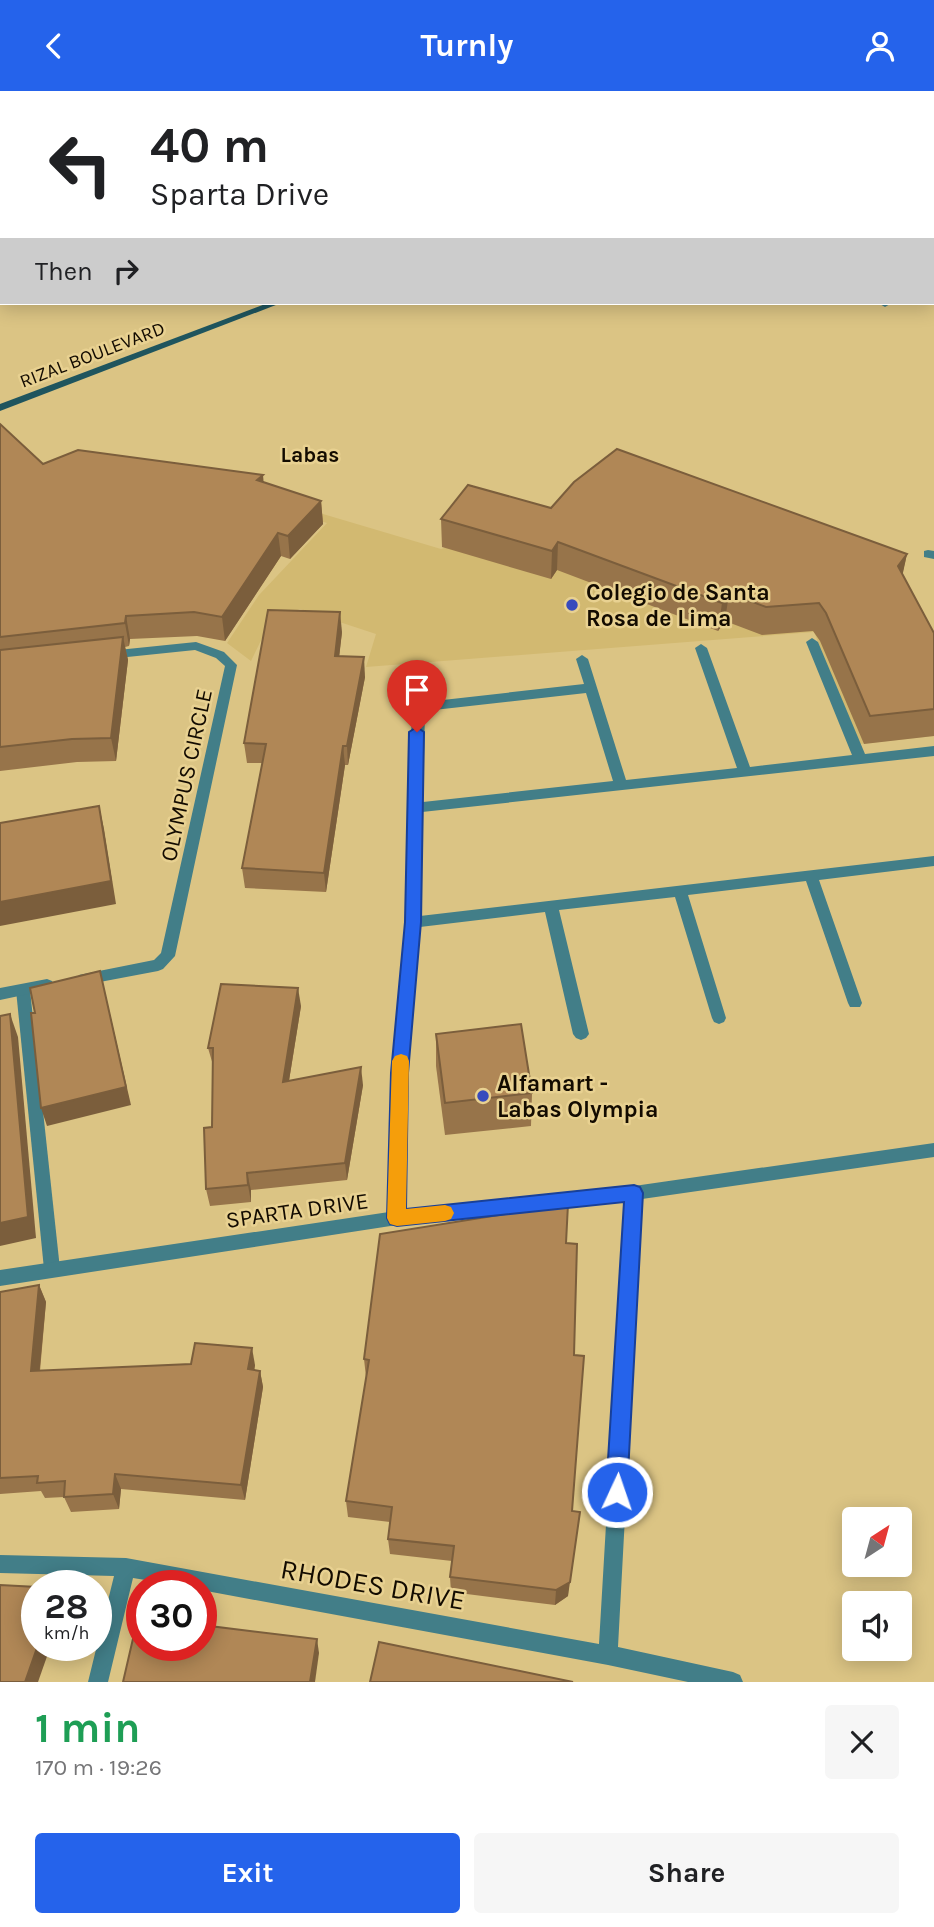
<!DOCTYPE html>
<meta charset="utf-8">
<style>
body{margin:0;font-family:Karla,sans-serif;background:#f6f6f6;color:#202124;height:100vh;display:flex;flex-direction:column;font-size:26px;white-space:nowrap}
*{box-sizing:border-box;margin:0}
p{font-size:23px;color:#757577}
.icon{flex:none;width:38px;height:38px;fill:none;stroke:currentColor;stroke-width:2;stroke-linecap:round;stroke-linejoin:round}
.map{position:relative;height:1591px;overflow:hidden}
.details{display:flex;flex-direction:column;background:#fff;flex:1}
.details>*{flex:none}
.guide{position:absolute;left:0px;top:0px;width:934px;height:214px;box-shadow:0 4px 18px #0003;background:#fff;color:#202124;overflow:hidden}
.needle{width:46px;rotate:36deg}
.fabs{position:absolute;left:842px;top:1416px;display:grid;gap:14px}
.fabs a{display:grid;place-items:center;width:70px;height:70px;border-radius:7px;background:#fff;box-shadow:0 4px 18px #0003;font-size:35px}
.speed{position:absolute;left:21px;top:1479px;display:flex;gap:14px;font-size:35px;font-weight:700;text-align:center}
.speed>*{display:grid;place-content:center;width:91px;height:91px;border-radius:50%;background:#fff;box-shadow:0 4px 18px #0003;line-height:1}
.speed small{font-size:18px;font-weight:400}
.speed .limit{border:10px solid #d22;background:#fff;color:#111}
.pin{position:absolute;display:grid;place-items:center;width:60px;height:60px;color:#fff;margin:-72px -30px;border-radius:50% 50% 50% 0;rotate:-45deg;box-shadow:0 0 7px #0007}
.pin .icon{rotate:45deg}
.me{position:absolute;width:77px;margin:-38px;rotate:3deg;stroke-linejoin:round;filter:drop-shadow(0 0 5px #0008)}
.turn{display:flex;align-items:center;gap:24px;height:147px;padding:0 35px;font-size:32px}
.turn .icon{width:91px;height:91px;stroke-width:2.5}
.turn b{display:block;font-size:49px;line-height:60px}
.then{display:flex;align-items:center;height:66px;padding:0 35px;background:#0003;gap:14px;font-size:26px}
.round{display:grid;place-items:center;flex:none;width:74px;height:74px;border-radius:7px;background:#f6f6f6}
.overview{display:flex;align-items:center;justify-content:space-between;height:119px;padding:0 35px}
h1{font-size:42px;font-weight:700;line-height:52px;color:#1e9e55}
.primary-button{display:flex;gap:14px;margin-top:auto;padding:14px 35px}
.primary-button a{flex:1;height:80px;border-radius:7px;background:#2563eb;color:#fff;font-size:28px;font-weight:700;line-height:80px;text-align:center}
.primary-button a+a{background:#f6f6f6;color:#202124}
header{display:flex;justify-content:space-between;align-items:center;height:91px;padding:0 35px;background:#2563eb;color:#fff;font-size:32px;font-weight:700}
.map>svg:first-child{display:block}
</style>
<header><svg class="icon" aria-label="back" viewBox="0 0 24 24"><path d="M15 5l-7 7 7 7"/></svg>Turnly<svg class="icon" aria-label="person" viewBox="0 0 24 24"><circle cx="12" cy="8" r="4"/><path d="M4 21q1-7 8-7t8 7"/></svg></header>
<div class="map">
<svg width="934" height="1591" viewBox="0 0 934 1591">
<rect width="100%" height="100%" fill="#dbc484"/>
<!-- built -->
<path fill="#d2b971" d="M269,407L441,458L572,419L934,584V645L860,653L814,541L366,576L376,543L300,518L271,529L251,570L227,552L259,504L327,432L271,415Z"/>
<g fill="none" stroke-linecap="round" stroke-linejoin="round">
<!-- stream -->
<g fill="#99abe2" fill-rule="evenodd">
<path d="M809,0H819L820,2H811Z"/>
<rect x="933" y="43" width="1" height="4"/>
</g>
<!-- service -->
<g fill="#427e88" fill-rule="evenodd">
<rect x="933" y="84" width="1" height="6"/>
<path d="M878,212H889L890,213L885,216Z"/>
<path d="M23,893L28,895L30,899L60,1178L58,1183L52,1186L46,1183L44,1178L16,899L18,895Z"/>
</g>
<!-- minor -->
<g fill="#427e88" fill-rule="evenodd">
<path d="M73,0H81L72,2Z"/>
<path d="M184,0H193L183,2Z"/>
<path d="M289,0H298L288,2Z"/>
<path d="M415,0H426L413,2Z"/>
<path d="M596,0H604L605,2H597Z"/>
<path d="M2,162V168L0,169V163Z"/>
<path d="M928,459L934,460V468L924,466V460Z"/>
<path d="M812,547L818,551L865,663L934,655V665L422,721L420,825L934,765V775L819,789L862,912L860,916H850L848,912L806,790L688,804L726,927L724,931L719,933L714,931L712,927L675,806L559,819L589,943L586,947L581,949L576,947L573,943L545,821L420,836L408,982L405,1119L634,1095L934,1052V1066L642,1108L618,1556L733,1581L740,1584L743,1591H688L608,1574L201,1499V1494H176L133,1487L108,1591H88L114,1485L0,1482V1464L126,1467L599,1553L625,1110L397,1134L0,1195V1179L389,1121L392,982L406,831L409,720L407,717L409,714L412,616L415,589H423L425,611L584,593L576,568L582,564L588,568L626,689L737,677L695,557L701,553L707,557L750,676L852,664L806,551ZM586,602L613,690L423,711L425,620Z"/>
<path d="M196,551L224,561L237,574L175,865L163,878L158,880L84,894L79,892L77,888L79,884L154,869L161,862L225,575L216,567L195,559L108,568L102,564L108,560Z"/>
<path d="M47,888L52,890L54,894L52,898L0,909V897Z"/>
</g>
<!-- secondary -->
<path fill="#1f555e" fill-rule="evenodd" d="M268,212H281L0,320V313Z"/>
</g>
<!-- wall -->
<g fill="#97744a">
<path d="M860,0H934V32L933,31V2H864Z"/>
<path d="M0,333L43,373L263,391L321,410L323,433L290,468L281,465L225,550L197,545L130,548L129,555L125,556L128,569L116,670L77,671L0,680Z"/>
<path d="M551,417L907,463L902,484L934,542V645L864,653L820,550L813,540L762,544L725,530L718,540L557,479L551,488L442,456L441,428Z"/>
<path d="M342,541L339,565L365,586L348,674H345L326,801L245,797L242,777L262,672H247L244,652Z"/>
<path d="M301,915L289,990L363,994L347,1089L251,1099V1111L210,1115L206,1098L212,1036L213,974L208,957Z"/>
<path d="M436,943L532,1002L531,1035L445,1044L436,975Z"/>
<path d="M566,1152L574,1264L572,1420L568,1505L555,1514L451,1501L450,1486L452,1470L390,1463L388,1448L390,1431L348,1426L346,1410L366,1286L364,1268Z"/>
<path d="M39,1194L46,1211L40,1280L255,1274L254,1279L260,1280L263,1296L245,1409L121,1398L119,1418L71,1421L64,1406L45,1407L41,1400L0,1403V1201Z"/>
</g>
<!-- shaded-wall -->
<g fill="#7b5e3c">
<path d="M263,384L265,407L257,389Z"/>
<path d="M321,410L323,433L290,468L288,445Z"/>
<path d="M278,442L281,465L225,550L222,526Z"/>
<path d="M558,451L557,479L551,488L552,460Z"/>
<path d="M907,463L901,491L898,475Z"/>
<path d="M729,502L725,530L718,540L722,512Z"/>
<path d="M340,521L342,541L337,585L335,565Z"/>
<path d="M126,525L130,548L129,555L125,532Z"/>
<path d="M123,546L128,569L116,670L111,647Z"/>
<path d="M364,566L365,586L348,674L347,655Z"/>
<path d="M343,655L345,674L326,801L324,782Z"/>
<path d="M99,715L104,738L116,813L0,835V811Z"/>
<path d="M100,880L131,1014L47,1035L41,1017Z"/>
<path d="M298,897L301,915L286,1008L283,991Z"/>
<path d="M10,923L18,946L36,1147L0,1155V1132Z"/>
<path d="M361,976L363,994L347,1089L345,1072Z"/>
<path d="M247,1082L251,1099V1111L248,1094Z"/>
<path d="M39,1194L46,1211L38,1296L31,1280Z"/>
<path d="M252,1257L255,1274L252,1295L248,1278Z"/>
<path d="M260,1280L263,1296L245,1409L241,1394Z"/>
<path d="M115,1383L121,1398L119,1418L113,1403Z"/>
<path d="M580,1421L568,1505L555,1514L556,1499Z"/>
<path d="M317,1548L319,1562L315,1591H310Z"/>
<path d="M38,1554H51L38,1591H25Z"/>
</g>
<!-- building -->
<g fill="#b08756" stroke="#7b5e3c" stroke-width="2">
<path d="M903,0H934V13L933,12V2H908Z"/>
<path d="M0,333L43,373L78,359L263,384L257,389L321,410L288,445L278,442L222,526L194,521L126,525L125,532L0,546Z"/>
<path d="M617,358L907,463L898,475L934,542V618L870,625L826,522L819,512L766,516L729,502L722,512L558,451L552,460L441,428L468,394L551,417L574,391Z"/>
<path d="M268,519L340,521L335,565L364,566L347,655H343L324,782L242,777L266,653L244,652Z"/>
<path d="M123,546L111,647L72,648L0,656V559Z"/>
<path d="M99,715L111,790L0,811V732Z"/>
<path d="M100,880L126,996L41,1017L31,922H35L30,897Z"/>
<path d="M221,893L298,897L283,991L361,976L345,1072L247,1082L248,1094L206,1098L204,1037L212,1036L213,957H208Z"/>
<path d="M10,923L28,1126L0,1132V925Z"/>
<path d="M521,933L532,1002L445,1012L436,943Z"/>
<path d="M568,1113L566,1152L577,1153L574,1264L584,1265L572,1420L580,1421L570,1491L556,1499L450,1486L454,1455L388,1448L392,1416L346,1410L369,1269L364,1268L380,1143Z"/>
<path d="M39,1194L31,1280L191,1273L195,1252L252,1257L248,1278L260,1280L241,1394L115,1383L113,1403L64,1406L65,1390L37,1392L38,1385L0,1387V1201Z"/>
<path d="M0,1494L37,1496V1554H38L25,1591H0Z"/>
<path d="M138,1526L142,1527V1554H201V1534L317,1548L310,1591H123Z"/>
<path d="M379,1551L573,1591H370Z"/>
</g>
<!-- route -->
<path fill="#2563eb" stroke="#184099" stroke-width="2" d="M417,636L424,641L421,831L408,982L406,1118L634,1094L640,1096L643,1102L627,1401L624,1408L617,1411L609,1408L606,1401L624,1111L397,1135L390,1133L387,1127L391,982L405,831L409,641Z"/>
<!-- slow -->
<path fill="#f59e0b" d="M401,963L407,965L409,970L406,1118L445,1114L451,1116L454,1122L451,1128L445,1130L397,1135L390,1133L387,1127L392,970L395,965Z"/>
<!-- markers -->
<g fill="#384bbd" stroke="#e8d191" stroke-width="2.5">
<circle cx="572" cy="514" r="7"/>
<circle cx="483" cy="1005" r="7"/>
</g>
<g text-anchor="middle" stroke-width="5" stroke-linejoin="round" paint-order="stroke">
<!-- far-street labels -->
<g font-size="19" fill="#130b00" stroke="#e8d191">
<text transform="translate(92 263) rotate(-21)" y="7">RIZAL BOULEVARD</text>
</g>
<!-- far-quarter labels -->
<g font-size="21" font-weight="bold" fill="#130b00" stroke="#e8d191">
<text x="310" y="371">Labas</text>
</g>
<!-- poi labels -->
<g font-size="23" font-weight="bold" fill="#130b00" stroke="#e8d191" text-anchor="start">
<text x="586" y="509">Colegio de Santa<tspan x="586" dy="26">Rosa de Lima</tspan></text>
<text x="497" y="1000">Alfamart -<tspan x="497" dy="26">Labas Olympia</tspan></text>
</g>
<!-- street labels -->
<g font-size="23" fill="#130b00" stroke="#e8d191">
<text transform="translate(186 684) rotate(-78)" y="8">OLYMPUS CIRCLE</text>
<text transform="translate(297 1119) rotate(-8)" y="8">SPARTA DRIVE</text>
</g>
<!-- near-street labels -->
<g font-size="28" fill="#130b00" stroke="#e8d191">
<text transform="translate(373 1493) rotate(10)" y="10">RHODES DRIVE</text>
</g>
</g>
</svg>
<div class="fabs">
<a><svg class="needle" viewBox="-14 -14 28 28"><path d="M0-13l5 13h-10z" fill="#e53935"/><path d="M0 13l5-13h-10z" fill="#757577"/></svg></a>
<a><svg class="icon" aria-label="sound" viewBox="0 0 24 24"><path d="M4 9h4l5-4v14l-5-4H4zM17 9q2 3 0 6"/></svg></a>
</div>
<div class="speed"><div>28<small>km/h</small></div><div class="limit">30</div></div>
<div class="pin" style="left:417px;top:641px;background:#d93025"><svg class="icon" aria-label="arrive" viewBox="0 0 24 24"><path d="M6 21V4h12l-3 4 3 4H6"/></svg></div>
<svg class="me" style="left:617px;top:1401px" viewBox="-20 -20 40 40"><circle r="17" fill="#2563eb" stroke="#fff" stroke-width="3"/><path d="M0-11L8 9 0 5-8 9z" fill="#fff"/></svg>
<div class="guide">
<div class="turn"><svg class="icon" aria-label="left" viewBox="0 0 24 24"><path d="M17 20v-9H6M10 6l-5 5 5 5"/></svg><div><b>40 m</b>Sparta Drive</div></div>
<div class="then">Then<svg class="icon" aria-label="right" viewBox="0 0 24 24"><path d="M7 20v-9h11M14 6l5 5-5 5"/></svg></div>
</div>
</div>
<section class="details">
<div class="overview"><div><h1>1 min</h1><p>170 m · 19:26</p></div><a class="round"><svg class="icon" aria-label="close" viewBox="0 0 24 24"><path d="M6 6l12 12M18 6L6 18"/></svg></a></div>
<div class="primary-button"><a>Exit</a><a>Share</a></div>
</section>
